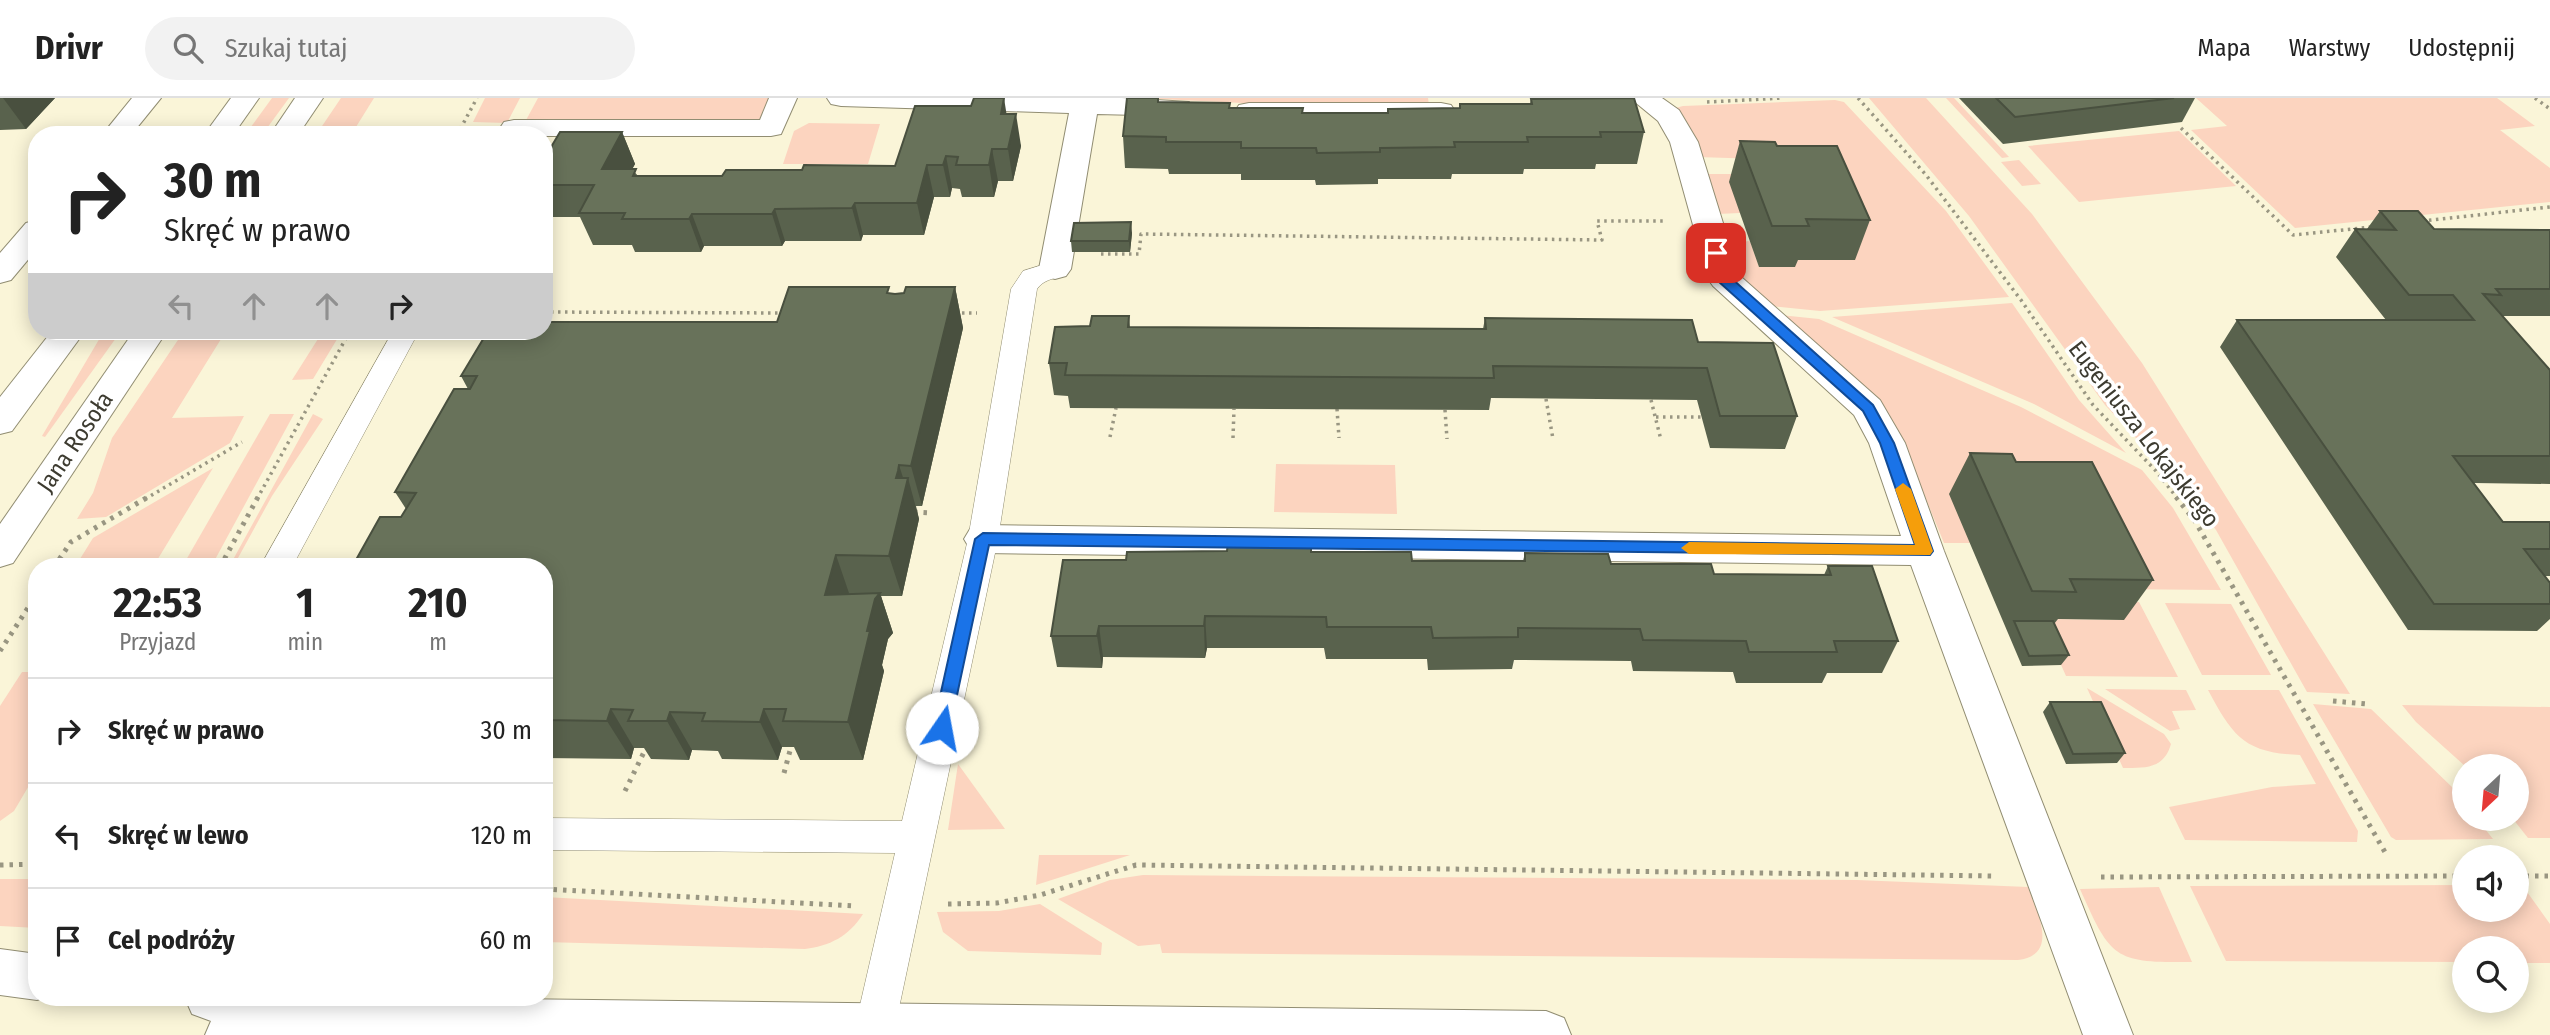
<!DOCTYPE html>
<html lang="pl">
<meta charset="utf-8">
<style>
body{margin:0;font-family:"Fira Sans Condensed",sans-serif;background:#f2f2f2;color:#222;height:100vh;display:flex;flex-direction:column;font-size:26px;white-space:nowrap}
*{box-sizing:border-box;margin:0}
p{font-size:23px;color:#767676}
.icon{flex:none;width:38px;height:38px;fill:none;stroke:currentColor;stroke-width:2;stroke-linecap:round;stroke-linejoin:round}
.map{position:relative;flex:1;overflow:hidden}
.details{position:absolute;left:28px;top:460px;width:525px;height:448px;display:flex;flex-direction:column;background:#fff;border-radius:28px;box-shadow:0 4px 18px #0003}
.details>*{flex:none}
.hud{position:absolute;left:28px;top:28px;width:525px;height:214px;border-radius:28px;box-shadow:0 4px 18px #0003;background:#fff;color:#222;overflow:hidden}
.needle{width:46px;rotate:206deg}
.controls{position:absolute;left:2452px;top:656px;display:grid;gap:14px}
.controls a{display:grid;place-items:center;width:77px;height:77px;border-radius:50%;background:#fff;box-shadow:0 4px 18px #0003;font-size:35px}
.pin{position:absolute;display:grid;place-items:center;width:60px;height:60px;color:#fff;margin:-30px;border-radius:14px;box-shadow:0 4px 10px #0006}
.me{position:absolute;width:77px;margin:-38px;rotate:12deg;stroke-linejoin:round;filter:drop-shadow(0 0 5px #0008)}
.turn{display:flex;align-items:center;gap:24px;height:147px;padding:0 21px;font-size:32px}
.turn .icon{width:91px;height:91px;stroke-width:2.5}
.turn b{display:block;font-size:49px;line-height:60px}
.lanes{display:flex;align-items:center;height:66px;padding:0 21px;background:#0003;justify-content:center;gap:35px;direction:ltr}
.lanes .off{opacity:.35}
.eta{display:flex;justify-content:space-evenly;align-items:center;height:119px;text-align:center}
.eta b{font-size:42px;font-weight:700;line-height:49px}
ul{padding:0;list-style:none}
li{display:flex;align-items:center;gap:21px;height:105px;padding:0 21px;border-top:2px solid #e0e0e0}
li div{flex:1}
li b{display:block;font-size:26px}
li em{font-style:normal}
header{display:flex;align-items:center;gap:42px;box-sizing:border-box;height:98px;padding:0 35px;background:#fff;border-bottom:2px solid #e0e0e0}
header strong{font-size:33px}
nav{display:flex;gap:38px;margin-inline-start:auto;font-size:24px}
.search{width:490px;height:63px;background:#f2f2f2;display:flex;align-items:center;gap:18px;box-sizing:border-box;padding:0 24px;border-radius:38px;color:#767676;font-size:26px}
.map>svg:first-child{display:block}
</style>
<header>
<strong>Drivr</strong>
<div class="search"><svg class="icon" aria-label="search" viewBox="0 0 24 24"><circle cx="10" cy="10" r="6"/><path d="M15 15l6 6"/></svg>Szukaj tutaj</div>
<nav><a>Mapa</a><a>Warstwy</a><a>Udostępnij</a></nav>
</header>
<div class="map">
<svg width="2550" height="937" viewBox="0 0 2550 937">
<rect width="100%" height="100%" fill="#faf5d8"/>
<!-- green -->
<g fill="#fcd4bf">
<path d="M272,0H289L262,37H245Z"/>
<path d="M341,0H374L351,37H316Z"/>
<path d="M485,0H520L507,25L473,24Z"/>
<path d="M538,0H773L764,19L759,22L525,24Z"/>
<path d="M1140,0H1428L1429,7L1263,6Z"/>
<path d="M1869,0H1926L2032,116L2142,265L2350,596L2307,594L2216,432L2182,389L2105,307L1969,118Z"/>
<path d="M1946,0H1954L2009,59L2002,60Z"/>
<path d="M2196,0H2497L2535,28L2500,32L2550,70V104L2295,130L2191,32L2227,28Z"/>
<path d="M1835,2L1844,4L1946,113L2009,199L1820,213L1770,208L1735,174L1725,145L1750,143L1759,169H1795L1760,61L1697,59L1672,11L1683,8Z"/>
<path d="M809,25L880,26L868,66H783L794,33Z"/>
<path d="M2179,33L2236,88L2079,104L2028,48Z"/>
<path d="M2019,62L2041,86L2022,88L2001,64Z"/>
<path d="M1704,76H1804L1740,115L1717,116Z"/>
<path d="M2012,205L2079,302L2126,355L2034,306L1832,219Z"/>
<path d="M1780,217L1819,221L2021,309L2142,372L2173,410L2221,492L2109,491L1950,396L1970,445H1944L1898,333L1875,299Z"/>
<path d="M104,233H121L45,339L42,338Z"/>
<path d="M184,233H226L172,320L244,318L230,345L106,419L77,421L93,395L112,340Z"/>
<path d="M323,233H342L313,281L292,282Z"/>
<path d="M270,316H294L211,469H182Z"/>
<path d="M313,316L323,321L272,398L233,469H229Z"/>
<path d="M1276,366L1395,367L1397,416L1274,414Z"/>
<path d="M213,370L153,469H75L93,440Z"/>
<path d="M2115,504H2139L2178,579L2066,578L2046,533L2044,521L2123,522Z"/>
<path d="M2165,505L2231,506L2271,577H2202Z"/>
<path d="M22,574H37V674L14,713L0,723V608Z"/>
<path d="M2087,590L2164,636L2171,646C2164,671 2145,670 2123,670Z"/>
<path d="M2105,591L2186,592L2196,612L2172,613L2180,631L2170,633Z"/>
<path d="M2208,592H2279L2358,733L2357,744L2185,742L2169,709L2272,689L2316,686L2300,657C2245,655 2233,639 2208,592Z"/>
<path d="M2313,606L2371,611L2453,690L2464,704V721H2477L2493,741L2396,742L2391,739Z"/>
<path d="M2402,607L2550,609V740H2528L2513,721H2516V668H2465L2416,624Z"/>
<path d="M958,666L1005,731L948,732Z"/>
<path d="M1039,757H1130L1036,787Z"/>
<path d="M1143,777L1857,782L2028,789C2037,813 2060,857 2018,862L1162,855L1160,846L1138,848L1058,801L1110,782Z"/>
<path d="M0,781H37V830L0,828Z"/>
<path d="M2464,787V812H2516L2517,787L2525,791L2550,826V865H2517L2516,850H2464V864L2226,863L2190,788Z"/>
<path d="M2159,789L2192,864C2114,865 2111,861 2080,791Z"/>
<path d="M544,799L863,816C849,838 830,848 805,851L544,844Z"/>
<path d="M1040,806L1102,845L1101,857L968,853L943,834L937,814L999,813Z"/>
</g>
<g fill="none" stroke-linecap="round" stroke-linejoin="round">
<!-- service casing -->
<g stroke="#918d72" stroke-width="1">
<g id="service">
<path d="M1055,163L1064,165L1068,171C1060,182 1045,179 1037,191L998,441L895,929L892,937H858L855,929L895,755L544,752V720L902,723L968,441L1011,191L1023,173Z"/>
<path d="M393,233H419L292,469H260Z"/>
</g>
</g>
<!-- minor casing -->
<g stroke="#918d72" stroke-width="2">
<g id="minor">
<path d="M132,0H161L131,37H102Z"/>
<path d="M769,0H797L781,36L771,38H544L507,37L500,30L504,24L514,22H760Z"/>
<path d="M827,0H1122L1189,4L1193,10L1189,16L1179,18L1097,16L1071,171L1066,178L1055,181L1044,178L1039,171L1069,15L841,8L831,6Z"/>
<path d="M1630,0H1662L1679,12L1698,44L1739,177L1880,302L1905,345L1944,453L2133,937H2083L1911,467L983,455L970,451L964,441L970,431L983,427L1901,438L1869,345L1854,317L1713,188L1708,181L1670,44L1658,23Z"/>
<path d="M1249,5H1441L1451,7L1455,13L1451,19L1441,21H1249L1239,19L1235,13L1239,7Z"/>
<path d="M37,122V151L11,182L0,185V155L26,125Z"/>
</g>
</g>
<!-- tertiary casing -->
<g stroke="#918d72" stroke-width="2">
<g id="tertiary">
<path d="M231,0H259L233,37H204Z"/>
<path d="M295,0H323L298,37H270Z"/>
<path d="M52,233H85L12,333L0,336V299Z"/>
<path d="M134,233H167L13,465L0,469V426Z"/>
<path d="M0,851L37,856V900H43L37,902L0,897Z"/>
<path d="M185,900H343L345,905L413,900L1546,913L1564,920L1571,937H205L211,923L192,916Z"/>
</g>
</g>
<!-- path-far1 -->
<g stroke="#999682" stroke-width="3.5" stroke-dasharray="2.5 4.5" stroke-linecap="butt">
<path d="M1858,0L1926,77L2021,202L2093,307L2155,372L2178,401"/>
<path d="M2535,0L2550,11"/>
<path d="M1707,4L1783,0"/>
<path d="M2181,30L2293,137L2372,129"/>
<path d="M429,31L474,30"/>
<path d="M457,37L477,0"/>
<path d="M2422,123L2550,109"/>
<path d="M1101,156H1139L1141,136L1602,142L1597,123H1665"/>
<path d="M544,214L785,215"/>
<path d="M955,215H977"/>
<path d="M1546,301L1553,341"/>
<path d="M1651,302L1661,342"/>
<path d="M1337,311L1339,340"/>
<path d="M1445,312L1447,341"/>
<path d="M1656,319H1702"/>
<path d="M1110,339L1116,310"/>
<path d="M1233,340L1234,311"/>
<path d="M145,401L242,344"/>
<path d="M257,401L350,233"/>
</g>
<!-- path -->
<g stroke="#999682" stroke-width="5" stroke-dasharray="3.5 6" stroke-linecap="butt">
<path d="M2176,399L2195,423L2386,756"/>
<path d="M914,414L932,415"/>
<path d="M54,469L71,444L148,399"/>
<path d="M220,469L258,399"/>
<path d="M0,553L37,496"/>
<path d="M2333,603L2367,606"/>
<path d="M784,675L791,649"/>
<path d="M625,693L646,650"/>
<path d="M0,767L37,766"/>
<path d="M2516,778H2550"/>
<path d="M2101,779L2464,778"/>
<path d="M544,791L855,808"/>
<path d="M948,806L997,805L1040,797L1136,767L1994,778"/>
</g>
<!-- service -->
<use href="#service" fill="#fff" fill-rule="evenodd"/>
<!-- minor -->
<use href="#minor" fill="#fff" fill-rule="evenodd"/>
<!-- tertiary -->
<use href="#tertiary" fill="#fff" fill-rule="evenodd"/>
</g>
<!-- wall -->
<g fill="#59624d">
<path d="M0,0H55L26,31L0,32Z"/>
<path d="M1158,0L1159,4L1302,15H1387L1530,6L1531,1L1634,0L1644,34L1637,66H1596L1595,71H1524L1523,76H1452L1451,81H1378V86L1316,87L1315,82H1241V76H1169L1168,71L1125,70L1123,38Z"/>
<path d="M1959,0H2195L2182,24L2003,46Z"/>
<path d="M1007,16L1021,48L1013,83H998L994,99H962L960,91L952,90L950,99H934L924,137H863L861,143H785L782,148H704L701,154H635L632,147H593L580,119H544V56L622,34L635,66L632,71L638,78H722L802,72L895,68Z"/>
<path d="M1740,43L1777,48L1870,122L1855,162H1798L1795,169H1759L1729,84Z"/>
<path d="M2380,113L2434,131L2550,132V218H2502L2550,272V386L2474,385L2503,424H2550V478H2545L2550,506V521L2537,533L2408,532L2220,249L2237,222H2386L2336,159L2355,131H2367Z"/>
<path d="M1132,135L1130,154H1072L1071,143Z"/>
<path d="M955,189L963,230L922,408H916L919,421L902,498H881L893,535L888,541L882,567L884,573L863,662H800L794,649H782L778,662L722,661L718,653L692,652L689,662L651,661L644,650H634L631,661L544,660V469L401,419L406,411L395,394L468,291L461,278L777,224L891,195H904Z"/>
<path d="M1129,218L1130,229L1483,231L1485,220L1698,244L1797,318L1785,351L1710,350L1697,302L1491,300L1489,312L1070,310L1068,298L1054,297L1049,265L1090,228Z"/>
<path d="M1970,355L2016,364L2153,482L2124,522L2058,521L2054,526L2069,557L2061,567L2022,568L1949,396Z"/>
<path d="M1311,454L1412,463H1523L1525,455L1611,466L1714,476L1824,477L1828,468L1898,543L1882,575H1827L1822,585H1736L1733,574L1633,573L1631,563L1514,562L1512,571L1428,572L1427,561H1326L1324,550H1207L1205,560L1103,559L1102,570L1057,569L1051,538L1126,462Z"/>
<path d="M2050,604L2125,655L2117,665L2066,666L2043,614Z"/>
</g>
<!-- shaded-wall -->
<g fill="#49503f">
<path d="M3,0H55L26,31Z"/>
<path d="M1004,0L1009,32L1001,16Z"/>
<path d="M1016,16L1021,48L1013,83L1008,51Z"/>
<path d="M622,34L635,66L615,103L602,71Z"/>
<path d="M992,51L998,83L994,99L989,67Z"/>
<path d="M946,58L952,90L950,99L943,67Z"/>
<path d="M927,67L934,99L924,137L917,105Z"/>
<path d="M855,105L863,137L861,143L852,110Z"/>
<path d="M775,111L785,143L782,148L772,116Z"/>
<path d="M692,116L704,148L701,154L689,121Z"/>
<path d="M1131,124L1132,135L1130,154L1129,143Z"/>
<path d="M955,189L963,230L922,408L911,368Z"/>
<path d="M899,367L906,389L908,380L919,421L902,498L889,458L896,380Z"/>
<path d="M836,457L850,498L825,497Z"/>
<path d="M880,495L893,535L888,541L882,567L884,573L863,662L848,624L867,533L875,501Z"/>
<path d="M1205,518L1207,550L1205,560L1204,528Z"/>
<path d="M1099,528L1103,559L1102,570L1097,538Z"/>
<path d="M611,611L634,650L631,661L607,623Z"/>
<path d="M764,611L782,649L778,662L760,624Z"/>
<path d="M670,614L692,652L689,662L667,623Z"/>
</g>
<!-- building -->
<g fill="#68725a" stroke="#49503f" stroke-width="2">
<path d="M974,0H1004L1001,16H1016L1008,51H992L989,67H956L958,59L946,58L943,67H927L917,105H855L852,110L775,111L772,116H692L689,121H622L625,115H579L594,87H544V61L560,34H622L602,71H636L633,78H722L726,72H802L804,67L895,68L915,8H971Z"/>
<path d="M1127,0H1158V4L1230,5L1229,10H1303L1302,15H1388V11L1460,10V6H1532L1531,1L1634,0L1644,34H1600L1601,39H1527L1528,44H1454L1455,49L1380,50V54L1317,55L1316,50H1241V44H1166V39L1123,38Z"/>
<path d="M1996,0H2174L2015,19Z"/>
<path d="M1740,43L1775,44L1777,48H1837L1870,122L1806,121L1809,128H1772Z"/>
<path d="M2380,113H2418L2434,131L2550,132V191H2496L2501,197L2483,196L2550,272V358H2453L2503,424H2550V451H2524L2550,485V506H2434L2237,222H2474L2453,197H2409L2355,131L2396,132Z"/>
<path d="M1131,124L1129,143H1071L1074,125Z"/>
<path d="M789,189H889L887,195L895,196L904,195L906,189H955L911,368L899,367L898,373L896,380H908L889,458L836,457L825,497L880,495L875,501L867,533H870L848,624L783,623L786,611H764L760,624L702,623L705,615L670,614L667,623H628L633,612L611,611L607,623L544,622V469H352L380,419H401L416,395L395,394L454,291H470L477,278H461L488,233H544V224H777Z"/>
<path d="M1092,218H1129L1128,229L1486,231L1485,220L1692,222L1698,244L1773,245L1797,318H1720L1707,270L1493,268L1494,280L1065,277L1067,265H1049L1055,229L1090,228Z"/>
<path d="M1970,355L2012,356L2016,364H2092L2153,482L2070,481L2076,494L2032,493Z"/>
<path d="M1228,444L1311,445V454H1411L1412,463H1525V455L1608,456L1611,466H1711L1714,476L1831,477L1828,468H1872L1898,543H1834L1837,554H1749L1746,543L1643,542L1640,531L1518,530V539L1433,540L1431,529H1327L1326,519L1205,518L1204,528H1099L1097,538H1051L1063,462H1126L1127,454L1227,453Z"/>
<path d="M2014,523H2053L2069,557L2029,558Z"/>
<path d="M2050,604H2101L2125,655L2073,656Z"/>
</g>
<!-- route -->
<path fill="#1a73e8" stroke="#114b97" stroke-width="2" d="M1716,151L1723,155L1730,179L1873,307L1894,345L1933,453L1930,457L989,447L950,630L948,635L942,637L935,635L933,630L975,441L983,435L1915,447L1880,345L1863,313L1719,184L1710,155Z"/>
<!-- slow -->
<path fill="#f59e0b" d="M1903,385L1911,391L1933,453L1930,457L1689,456L1681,450L1689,444L1915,447L1895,391Z"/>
<g text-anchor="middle" stroke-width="7" stroke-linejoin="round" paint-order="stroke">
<!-- street labels -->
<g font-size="24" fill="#3d3b30" stroke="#fff">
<text transform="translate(2144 336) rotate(52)" y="8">Eugeniusza Lokajskiego</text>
<text transform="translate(75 344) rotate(-56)" y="8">Jana Rosoła</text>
</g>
</g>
</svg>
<div class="controls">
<a><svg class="needle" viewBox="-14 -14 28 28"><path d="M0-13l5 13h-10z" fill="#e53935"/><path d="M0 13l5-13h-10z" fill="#767676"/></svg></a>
<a><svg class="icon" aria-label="sound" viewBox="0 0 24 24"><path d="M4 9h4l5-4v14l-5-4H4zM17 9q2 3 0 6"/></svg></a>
<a><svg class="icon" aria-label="search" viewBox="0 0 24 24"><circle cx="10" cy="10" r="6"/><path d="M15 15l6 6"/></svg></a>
</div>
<div class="pin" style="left:1716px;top:155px;background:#d93025"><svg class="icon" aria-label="arrive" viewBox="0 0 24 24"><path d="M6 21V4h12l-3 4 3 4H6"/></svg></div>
<svg class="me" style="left:942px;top:630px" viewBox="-20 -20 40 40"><circle r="19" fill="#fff"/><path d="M0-13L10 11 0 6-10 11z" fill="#1a73e8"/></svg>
<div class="hud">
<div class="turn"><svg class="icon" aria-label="right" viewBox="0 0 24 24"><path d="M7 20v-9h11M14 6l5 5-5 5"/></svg><div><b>30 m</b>Skręć w prawo</div></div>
<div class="lanes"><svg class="icon off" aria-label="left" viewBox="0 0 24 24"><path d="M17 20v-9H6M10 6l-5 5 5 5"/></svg><svg class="icon off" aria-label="ahead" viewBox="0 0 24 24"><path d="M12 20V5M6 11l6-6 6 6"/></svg><svg class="icon off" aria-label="ahead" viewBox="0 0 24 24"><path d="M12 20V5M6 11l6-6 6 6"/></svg><svg class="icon" aria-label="right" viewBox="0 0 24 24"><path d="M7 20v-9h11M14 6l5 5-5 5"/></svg></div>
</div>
<section class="details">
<div class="eta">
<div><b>22:53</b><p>Przyjazd</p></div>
<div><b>1</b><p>min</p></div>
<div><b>210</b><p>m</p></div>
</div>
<ul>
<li><svg class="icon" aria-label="right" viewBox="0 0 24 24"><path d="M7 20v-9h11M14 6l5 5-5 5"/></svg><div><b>Skręć w prawo</b></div><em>30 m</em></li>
<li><svg class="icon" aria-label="left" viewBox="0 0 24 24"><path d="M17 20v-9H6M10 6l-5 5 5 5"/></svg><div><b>Skręć w lewo</b></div><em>120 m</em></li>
<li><svg class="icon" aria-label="arrive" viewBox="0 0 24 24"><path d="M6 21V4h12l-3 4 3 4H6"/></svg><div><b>Cel podróży</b></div><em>60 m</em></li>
</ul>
</section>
</div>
